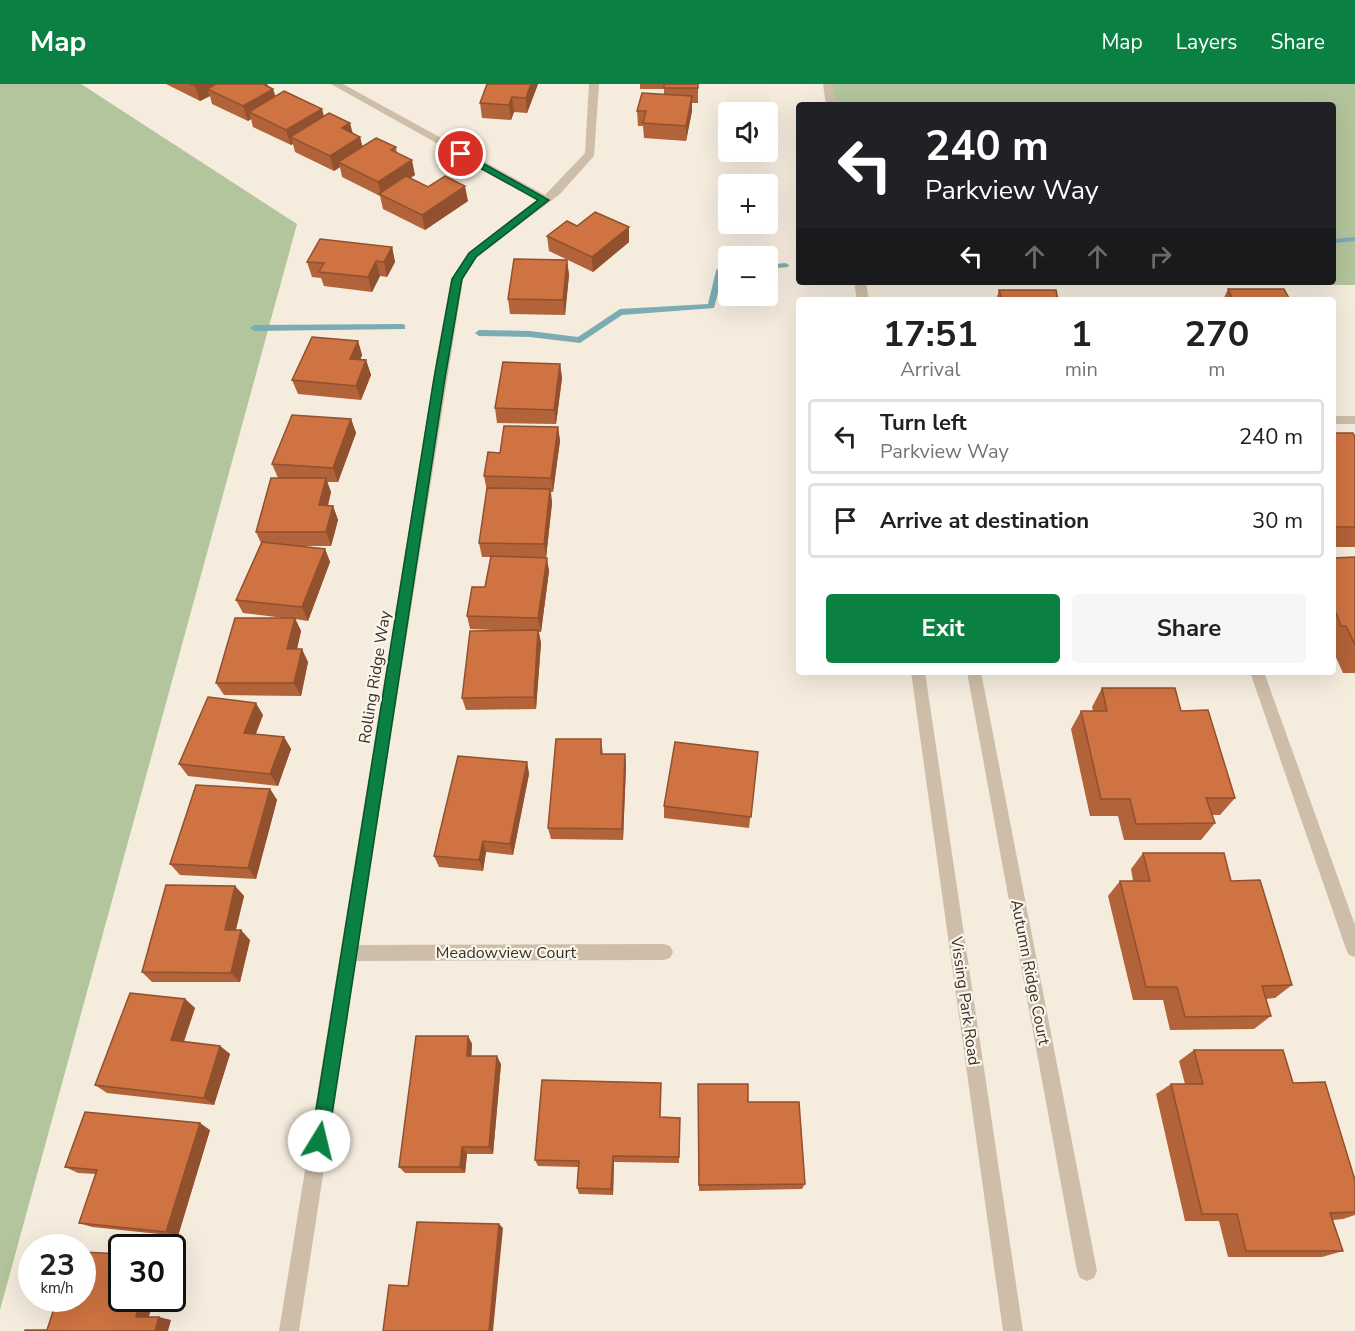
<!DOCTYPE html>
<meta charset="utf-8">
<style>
body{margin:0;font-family:"Nunito Sans",sans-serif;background:#f6f6f6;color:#202124;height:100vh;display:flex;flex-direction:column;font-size:22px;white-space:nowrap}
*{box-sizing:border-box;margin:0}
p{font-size:20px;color:#757577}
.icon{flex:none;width:33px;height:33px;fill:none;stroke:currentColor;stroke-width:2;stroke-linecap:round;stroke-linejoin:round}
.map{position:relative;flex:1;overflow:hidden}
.side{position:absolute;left:796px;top:213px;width:540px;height:378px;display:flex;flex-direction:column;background:#fff;border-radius:6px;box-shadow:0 6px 24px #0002}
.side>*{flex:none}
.guide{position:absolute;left:796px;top:18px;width:540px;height:183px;border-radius:6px;box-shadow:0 6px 24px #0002;background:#202124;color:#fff;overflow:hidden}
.fabs{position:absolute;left:718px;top:18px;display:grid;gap:12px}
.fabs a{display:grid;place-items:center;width:60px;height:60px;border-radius:6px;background:#fff;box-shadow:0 6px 24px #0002;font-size:30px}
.speed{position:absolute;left:18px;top:1150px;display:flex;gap:12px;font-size:30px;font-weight:700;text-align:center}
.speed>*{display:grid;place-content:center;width:78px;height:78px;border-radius:50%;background:#fff;box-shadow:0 6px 24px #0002;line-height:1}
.speed small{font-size:15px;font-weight:400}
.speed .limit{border:3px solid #111;border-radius:9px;background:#fff;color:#111}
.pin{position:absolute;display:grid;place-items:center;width:51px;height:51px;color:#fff;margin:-26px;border:3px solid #fff;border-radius:50%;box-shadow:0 2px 6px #0007}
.me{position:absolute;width:66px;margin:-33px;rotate:9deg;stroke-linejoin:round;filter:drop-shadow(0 0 4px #0008)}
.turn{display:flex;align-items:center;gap:21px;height:126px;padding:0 30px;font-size:27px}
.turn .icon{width:78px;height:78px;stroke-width:2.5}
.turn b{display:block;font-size:42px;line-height:51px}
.lanes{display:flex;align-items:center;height:57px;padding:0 30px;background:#0003;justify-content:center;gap:30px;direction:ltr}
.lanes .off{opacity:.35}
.eta{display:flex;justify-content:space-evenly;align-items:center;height:102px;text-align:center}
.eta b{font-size:36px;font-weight:700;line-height:42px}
.cta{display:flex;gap:12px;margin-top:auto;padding:12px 30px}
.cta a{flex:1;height:69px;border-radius:6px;background:#0b8043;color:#fff;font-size:24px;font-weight:700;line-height:69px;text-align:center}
.cta a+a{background:#f6f6f6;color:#202124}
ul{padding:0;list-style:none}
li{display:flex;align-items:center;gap:18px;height:75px;margin:0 12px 9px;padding:0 18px;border:3px solid #e0e0e0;border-radius:6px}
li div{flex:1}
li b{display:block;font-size:22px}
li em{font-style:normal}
header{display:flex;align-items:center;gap:36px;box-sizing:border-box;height:84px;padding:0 30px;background:#0b8043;color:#fff}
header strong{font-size:28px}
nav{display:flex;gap:33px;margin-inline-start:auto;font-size:21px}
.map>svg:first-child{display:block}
</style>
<header>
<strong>Map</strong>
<nav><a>Map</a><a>Layers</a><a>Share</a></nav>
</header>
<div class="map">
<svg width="1355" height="1247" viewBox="0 0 1355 1247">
<rect width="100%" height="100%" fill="#f5ecde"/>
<!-- green -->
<g fill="#b3c59c">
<path d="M0,0H81L297,140L0,1226Z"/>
<path d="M828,0H1355V201H860V198H1334V21H831Z"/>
</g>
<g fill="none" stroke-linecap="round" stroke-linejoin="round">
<!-- stream -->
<g fill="#7bacb4" fill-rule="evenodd">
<path d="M1355,153V157L1334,159V155Z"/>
<path d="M785,179L789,181L788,183L768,185V181Z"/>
<path d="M729,184V188L723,189L714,224L622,231L580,259L530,253L479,252L475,249L479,246L530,247L578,253L620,225L708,220L716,187L717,185Z"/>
<path d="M402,240L405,241V245L254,247L250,244L254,241Z"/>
</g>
<!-- minor -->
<g fill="#cebea9" fill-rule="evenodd">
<path d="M331,0H343L545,111L585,69L589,0H599L594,72L560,110L477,173L463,195L358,861L664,860L670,862L673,868L670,874L664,876L356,877L299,1247H279L437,271L451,195L469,169L538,116Z"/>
<path d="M823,0H833L836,21H826Z"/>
<path d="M854,198H866L869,216H857Z"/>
<rect x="1334" y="332" width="21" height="8"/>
<path d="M911,588H925L1023,1247H1003Z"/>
<path d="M967,588H981L1097,1187L1094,1194L1087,1197L1080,1194L1077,1187Z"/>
<path d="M1250,588H1264L1355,841V873L1349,871L1346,865Z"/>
</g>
</g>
<!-- wall -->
<g fill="#b26339">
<path d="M166,0H267L275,12L324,32L360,53L362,63H396L397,69L415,91L410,94L428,103L468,117L425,146L383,125L380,112L342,93L340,83L334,87L295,68L293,60L291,61L253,43L251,35L248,37L212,20L210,12L200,17Z"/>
<path d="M538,0L527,29L514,28L511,36L482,34L480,19Z"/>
<path d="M640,0H698V19H692V27L686,57L644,54L643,42H638L637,27L664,11V5H640Z"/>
<path d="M577,142L629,143V158L593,188L549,167L547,152Z"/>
<path d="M392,163L395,178L387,193L380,192L372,208L324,202L321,194L312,193L307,178Z"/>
<path d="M567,176L569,191L565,231L510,230L508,215Z"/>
<path d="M1228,205L1290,216H1223Z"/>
<path d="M999,206L1058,216H996Z"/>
<path d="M358,257L362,271L360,276H366L371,291L361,316L298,310L292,296Z"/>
<path d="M560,280L562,294L556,340L497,339L495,324Z"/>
<path d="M351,335L356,349L338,398H327L331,408L328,422H333L338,436L331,462H296L325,465L330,478L308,537L295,535L301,547L297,565L308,578L301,612L224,611L216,599L284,534L243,529L236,516L261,459L256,448L278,394L272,380Z"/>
<path d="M558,343L560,357L553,408H551L552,419L546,474L549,487L541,548H539L541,559L536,625L466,626L462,614L513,547L470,545L467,532L485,503L491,473H482L479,459L487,407L484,392L500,369Z"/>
<path d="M1334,349L1355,353V463H1334Z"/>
<path d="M1355,473V589H1343L1334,569V474Z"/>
<path d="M1056,588H1181L1180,590L1057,591Z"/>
<path d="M1102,604L1181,627L1235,714L1220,731H1212L1215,739L1201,756H1124L1118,732H1090L1071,645L1081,627H1093L1092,623Z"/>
<path d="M263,631L256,650L284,653L291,665L278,702L188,692L179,680Z"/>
<path d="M601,655L603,670H625L626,682L623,756L551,755L548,744Z"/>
<path d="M758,668L749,744L664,734V722Z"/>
<path d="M527,678L529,690L513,771L486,768L483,787L439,783L434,772Z"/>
<path d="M270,705L277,716L256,795L180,791L170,780Z"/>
<path d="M1143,769L1231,797L1292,901L1275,914L1266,915L1271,932L1254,945L1170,946L1163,916H1133L1108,812L1120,797H1133L1131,785Z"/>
<path d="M235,802L244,812L236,846L250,856L240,898H152L142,888Z"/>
<path d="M185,915L195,924L184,958L220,962L230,970L214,1021L107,1009L95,1001Z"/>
<path d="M468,952L472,960L471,972L501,980L493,1070H467L465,1089H405L399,1083Z"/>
<path d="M1194,966L1293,999L1355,1128V1131L1343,1135L1333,1136L1343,1167L1322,1173H1228L1219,1137H1185L1156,1010L1171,1000H1185L1179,977Z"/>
<path d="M661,999L660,1033L680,1034L679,1079L614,1078L613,1111L579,1110L577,1104L578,1083L538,1082L535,1076Z"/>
<path d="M698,1000L748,1018L805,1100L802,1105L699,1107Z"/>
<path d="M210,1046L178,1152L92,1143L79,1139L96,1090L78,1089L65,1083Z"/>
</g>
<!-- shaded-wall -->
<g fill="#91502e">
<path d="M199,0H232L207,5L210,12L200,17L195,2Z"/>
<path d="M258,0H267L269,7L273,5L278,19L249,28L251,35L248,37L243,22Z"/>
<path d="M531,0H538L527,29L526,14Z"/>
<path d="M692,12V27L686,57V42Z"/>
<path d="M512,13L514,28L511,36L509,21Z"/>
<path d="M322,25L326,39L290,53L293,60L291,61L286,46Z"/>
<path d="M350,39L354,54L342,44Z"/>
<path d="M360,53L364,68L338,78L340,83L334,87L330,72Z"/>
<path d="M412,76L415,91L384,112L381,111L378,98Z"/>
<path d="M465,102L468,117L425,146L422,131Z"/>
<path d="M629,143V158L593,188L592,173Z"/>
<path d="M392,163L395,178L387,193L384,178Z"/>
<path d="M567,176L569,191L565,231L563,216Z"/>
<path d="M376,177L380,192L372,208L368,193Z"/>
<path d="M358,257L362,271L355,290L350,275Z"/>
<path d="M366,276L371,291L361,316L356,302Z"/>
<path d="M560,280L562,294L556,340L554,326Z"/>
<path d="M351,335L356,349L338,398L333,384Z"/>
<path d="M558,343L560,357L553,408L551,394Z"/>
<path d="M326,394L331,408L324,435L319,421Z"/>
<path d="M550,405L552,419L546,474L544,460Z"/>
<path d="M333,422L338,436L331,462L326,448Z"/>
<path d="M325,465L330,478L308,537L302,523Z"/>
<path d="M547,474L549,487L541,548L538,534Z"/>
<path d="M295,534L301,547L294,578L287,565Z"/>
<path d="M538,546L541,559L536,625L534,613Z"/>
<path d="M302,565L308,578L301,612L294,599Z"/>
<path d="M256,619L263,631L251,661L244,649Z"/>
<path d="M284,653L291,665L278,702L270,690Z"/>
<path d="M625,670L626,682L623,756L622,745Z"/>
<path d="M527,678L529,690L513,771L510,760Z"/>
<path d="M270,705L277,716L256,795L248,784Z"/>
<path d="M483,757L486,768L483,787L479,776Z"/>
<path d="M235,802L244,812L233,856L225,846Z"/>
<path d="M241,846L250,856L240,898L231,889Z"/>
<path d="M185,915L195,924L181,964L171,956Z"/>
<path d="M468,952L472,960L471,980L467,972Z"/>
<path d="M220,962L230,970L214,1021L204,1014Z"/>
<path d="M497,972L501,980L493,1070L489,1063Z"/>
<path d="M200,1039L210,1046L178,1152L166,1148Z"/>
<path d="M462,1063L467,1070L465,1089L460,1083Z"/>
<path d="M613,1072L614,1078L613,1111L611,1105Z"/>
<path d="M499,1140L503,1144L493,1247H489Z"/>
<path d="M141,1215H154L148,1236L136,1233Z"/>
<path d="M159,1233L171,1236L168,1247H155Z"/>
</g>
<!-- building -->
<g fill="#cf7342" stroke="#91502e" stroke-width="1.5">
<path d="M190,0H199L195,2Z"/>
<path d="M216,0H263L273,5L243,22L207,5Z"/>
<path d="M487,0H531L526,14L512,13L509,21L480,19Z"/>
<rect x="664" y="0" width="34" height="4"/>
<path d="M284,7L322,25L286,46L249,28Z"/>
<path d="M642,9L692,12L686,42L643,39L646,27H637Z"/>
<path d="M329,29L350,39L342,44L360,53L330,72L290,53Z"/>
<path d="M376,54L396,63L391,66L412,76L378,98L338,78Z"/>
<path d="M406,92L428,103L445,92L465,102L422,131L379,110Z"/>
<path d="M595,128L629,143L592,173L547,152L567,137L577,142Z"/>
<path d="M320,155L392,163L384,178L376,177L368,193L319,188L324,179L307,178Z"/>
<path d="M514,175L567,176L563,216L508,215Z"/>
<path d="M1228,205H1284L1290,216H1233Z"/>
<path d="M999,206H1056L1058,216H1002Z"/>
<path d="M312,253L358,257L350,275L366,276L356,302L292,296Z"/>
<path d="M503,278L560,280L554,326L495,324Z"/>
<path d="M292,331L351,335L333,384L272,380Z"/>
<path d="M504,342L558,343L551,394L484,392L488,368L500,369Z"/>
<path d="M1334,349H1353L1355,353V443H1334Z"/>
<path d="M271,394H326L319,421L333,422L326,448H256Z"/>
<path d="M487,404L550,405L544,460L479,459Z"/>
<path d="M262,458L325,465L302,523L236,516Z"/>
<path d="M491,472L547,474L538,534L467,532L472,503H485Z"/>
<path d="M1355,473V561L1346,542H1341L1334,524V474Z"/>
<path d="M235,534H295L287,565H302L294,599H216Z"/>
<path d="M538,546L534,613L462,614L470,547Z"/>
<path d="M1102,604H1175L1181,627L1208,626L1235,714H1206L1215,739L1136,740L1130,715H1101L1081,627H1107Z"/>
<path d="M208,613L256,619L244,649L284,653L270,690L179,680Z"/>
<path d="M556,655H601V670H625L622,745L548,744Z"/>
<path d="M675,658L758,668L751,733L664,722Z"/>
<path d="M458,672L527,678L510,760L483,757L479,776L434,772Z"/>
<path d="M196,701L270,705L248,784L170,780Z"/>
<path d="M1143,769H1224L1231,797L1260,796L1292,901L1262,902L1271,932L1185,933L1177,903H1146L1120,797H1150Z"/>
<path d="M166,801L235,802L225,846H241L231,889L142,888Z"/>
<path d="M130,909L185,915L171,956L220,962L204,1014L95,1001Z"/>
<path d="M416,952H468L467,972H497L489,1063H462L460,1083H399Z"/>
<path d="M1194,966H1283L1293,999L1325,998L1355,1096V1128L1330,1129L1343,1167H1246L1237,1130H1202L1171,1000H1203Z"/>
<path d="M542,996L661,999L660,1033L680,1034L679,1073L613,1072L611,1105L577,1104L579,1077L535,1076Z"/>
<path d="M698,1000H748V1018H799L805,1100L699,1101Z"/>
<path d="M85,1028L200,1039L166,1148L79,1139L97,1086L65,1083Z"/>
<path d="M417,1138L499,1140L489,1247H383L389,1201L408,1202Z"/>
<path d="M82,1168L122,1170V1215H141L136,1233H159L155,1247H25V1246H47L57,1215H82Z"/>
</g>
<!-- route -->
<path fill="#0b8043" stroke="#07532c" stroke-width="1.5" d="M461,67L549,116L476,173L462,195L445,294L328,1057L325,1063L319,1066L313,1063L311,1057L434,294L452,195L469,169L538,116L458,72L456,70Z"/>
<g text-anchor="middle" stroke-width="4.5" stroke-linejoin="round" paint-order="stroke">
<!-- street labels -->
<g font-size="16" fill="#3b3029" stroke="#fbf6eb">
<text transform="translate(374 593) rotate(-81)" y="6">Rolling Ridge Way</text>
<text x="506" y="874">Meadowview Court</text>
<text transform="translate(1031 888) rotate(79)" y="6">Autumn Ridge Court</text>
<text transform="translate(966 917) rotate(82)" y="6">Vissing Park Road</text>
</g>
</g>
</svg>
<div class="fabs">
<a><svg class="icon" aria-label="sound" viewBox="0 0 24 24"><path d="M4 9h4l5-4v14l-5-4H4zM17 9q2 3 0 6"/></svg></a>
<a>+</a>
<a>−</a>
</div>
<div class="speed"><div>23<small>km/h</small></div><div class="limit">30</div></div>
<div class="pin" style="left:461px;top:70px;background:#d93025"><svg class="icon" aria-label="arrive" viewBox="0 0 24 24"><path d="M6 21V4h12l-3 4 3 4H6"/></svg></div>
<svg class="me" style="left:319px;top:1057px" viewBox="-20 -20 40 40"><circle r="19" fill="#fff"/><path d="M0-13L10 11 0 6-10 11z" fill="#0b8043"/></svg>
<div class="guide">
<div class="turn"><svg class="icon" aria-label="left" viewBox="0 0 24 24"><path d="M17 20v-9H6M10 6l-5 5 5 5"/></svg><div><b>240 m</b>Parkview Way</div></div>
<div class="lanes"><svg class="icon" aria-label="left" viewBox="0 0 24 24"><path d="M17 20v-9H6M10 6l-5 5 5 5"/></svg><svg class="icon off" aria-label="ahead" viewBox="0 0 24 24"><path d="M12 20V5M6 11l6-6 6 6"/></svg><svg class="icon off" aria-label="ahead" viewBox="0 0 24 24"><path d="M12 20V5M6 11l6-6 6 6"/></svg><svg class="icon off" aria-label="right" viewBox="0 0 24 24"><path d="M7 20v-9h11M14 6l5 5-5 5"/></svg></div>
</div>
<section class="side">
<div class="eta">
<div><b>17:51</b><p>Arrival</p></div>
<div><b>1</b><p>min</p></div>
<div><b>270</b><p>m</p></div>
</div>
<ul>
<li><svg class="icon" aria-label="left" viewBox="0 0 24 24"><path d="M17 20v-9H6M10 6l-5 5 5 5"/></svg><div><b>Turn left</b><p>Parkview Way</p></div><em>240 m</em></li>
<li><svg class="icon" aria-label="arrive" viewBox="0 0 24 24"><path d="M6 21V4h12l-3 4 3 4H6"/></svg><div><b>Arrive at destination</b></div><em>30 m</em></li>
</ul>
<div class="cta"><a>Exit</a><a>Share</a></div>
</section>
</div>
